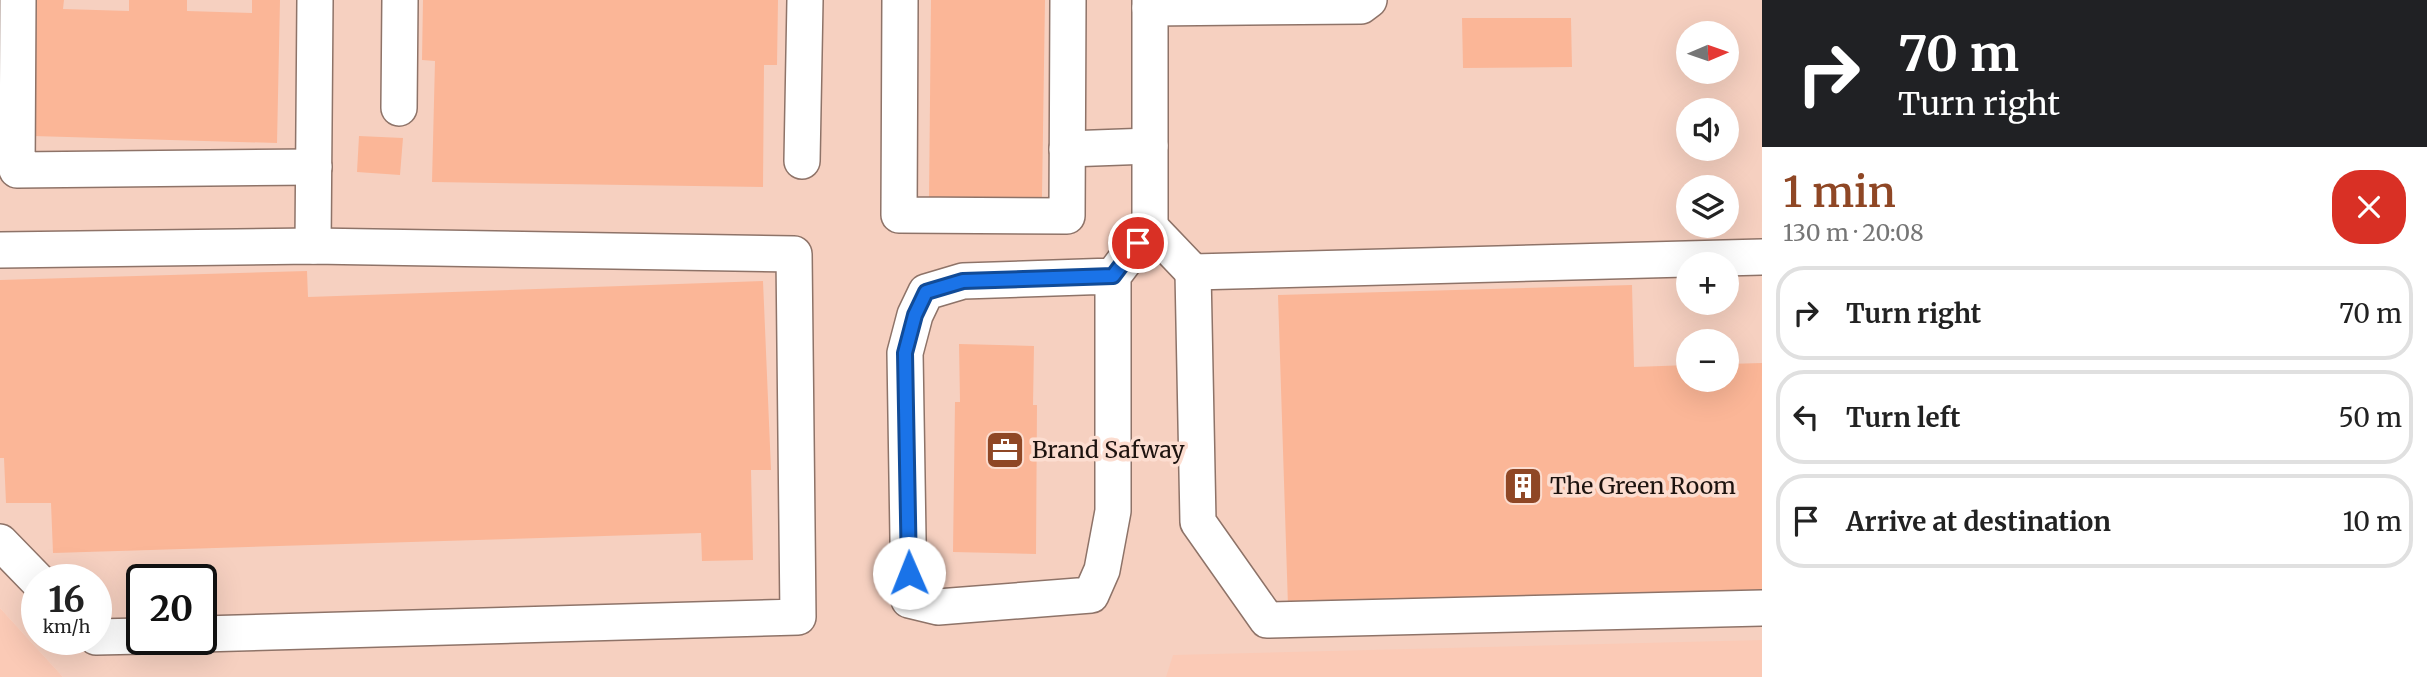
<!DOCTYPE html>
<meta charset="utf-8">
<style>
body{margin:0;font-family:Merriweather,serif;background:#f2f2f2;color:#222;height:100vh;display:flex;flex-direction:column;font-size:26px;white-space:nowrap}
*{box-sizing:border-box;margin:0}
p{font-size:23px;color:#767676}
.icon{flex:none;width:38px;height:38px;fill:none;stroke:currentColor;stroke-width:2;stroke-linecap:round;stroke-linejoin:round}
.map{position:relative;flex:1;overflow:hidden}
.side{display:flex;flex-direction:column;background:#fff;width:665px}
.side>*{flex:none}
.banner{background:#202124;color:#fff;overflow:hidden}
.needle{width:46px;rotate:88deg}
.fabs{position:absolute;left:1676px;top:21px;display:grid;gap:14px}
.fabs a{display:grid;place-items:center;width:63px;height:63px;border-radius:50%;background:#fff;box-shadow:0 7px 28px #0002;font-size:35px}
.speed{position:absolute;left:21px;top:564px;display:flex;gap:14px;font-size:35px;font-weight:700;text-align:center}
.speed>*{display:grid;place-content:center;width:91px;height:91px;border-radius:50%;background:#fff;box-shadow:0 7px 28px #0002;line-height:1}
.speed small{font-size:18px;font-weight:400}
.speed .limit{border:4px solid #111;border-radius:10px;background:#fff;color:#111}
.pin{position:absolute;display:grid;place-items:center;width:60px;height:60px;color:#fff;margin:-30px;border:4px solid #fff;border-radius:50%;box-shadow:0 2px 7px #0007}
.me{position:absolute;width:77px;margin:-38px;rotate:359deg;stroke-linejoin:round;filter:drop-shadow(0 0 5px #0008)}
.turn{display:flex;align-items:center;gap:24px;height:147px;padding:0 21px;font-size:32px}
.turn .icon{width:91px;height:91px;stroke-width:2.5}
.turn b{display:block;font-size:49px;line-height:60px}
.round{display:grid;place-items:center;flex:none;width:74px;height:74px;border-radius:28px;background:#f2f2f2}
.overview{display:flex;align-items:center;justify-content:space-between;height:119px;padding:0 21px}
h1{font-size:42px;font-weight:600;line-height:52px;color:#8f4725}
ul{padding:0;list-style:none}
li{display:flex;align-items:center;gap:21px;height:94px;margin:0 14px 10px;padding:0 7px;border:4px solid #e0e0e0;border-radius:28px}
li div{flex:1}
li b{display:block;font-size:26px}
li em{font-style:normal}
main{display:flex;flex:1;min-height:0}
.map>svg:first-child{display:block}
</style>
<main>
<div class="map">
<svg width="1762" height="677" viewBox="0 0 1762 677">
<rect width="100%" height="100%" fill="#fcddd0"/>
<!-- built -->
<path fill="#f6d0c0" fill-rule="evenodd" d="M0,0H1762V659L1444,677H63L0,608ZM1689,33H1727V72H1689ZM1689,110H1727V149H1689ZM1689,187H1727V226H1689ZM1689,264H1727V303H1689ZM1689,341H1727V380H1689ZM37,579H96V639H37ZM142,579H201V639H142Z"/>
<!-- green -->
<g fill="#fbcab6">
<path d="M0,608L63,677H0Z"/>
<path d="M1762,640V677H1166L1173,655Z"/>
</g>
<!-- building -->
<g fill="#fbb697">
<path d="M37,0H64L63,9L129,11V0H187V11L252,13V0H280L277,143L33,136Z"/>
<path d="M423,0H778L777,65H764L763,187L432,182L435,61L422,60Z"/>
<path d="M931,0H1045L1042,197H929Z"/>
<path d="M1462,18H1571L1572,67L1463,68Z"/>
<path d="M359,136L403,138L400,175L357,172Z"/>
<path d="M307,271L308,297L763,281L771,470H751L753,560L702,561L701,533L53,553L51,503H6L4,458H0V280Z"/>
<path d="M1632,285L1634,367L1689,365V380H1727V364L1762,363V592L1288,606L1278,295Z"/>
<path d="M959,344L1034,346L1033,405H1037L1036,554L953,552L955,402H960Z"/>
</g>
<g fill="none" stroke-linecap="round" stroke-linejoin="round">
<!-- minor casing -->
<g stroke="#8e7368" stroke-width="38">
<g id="minor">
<path d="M18,0L17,170L314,167"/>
<path d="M900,0L899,215L1067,216L1068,0"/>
<path d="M1150,8L1361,6L1369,0"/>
<path d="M399,108L400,0"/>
<path d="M1067,149L1150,146"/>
<path d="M802,161L805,0"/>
<path d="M1150,227L1193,272L1762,257"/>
<path d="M1150,227V0"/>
<path d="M313,246L315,0"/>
<path d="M0,250L313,246L794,254L798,617L201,634"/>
<path d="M1193,272L1198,522L1267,620L1762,608"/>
<path d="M1113,276V511L1102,570L1091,595L938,607L909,600L905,353L915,315L926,292L963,281L1113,276L1150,227"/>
<path d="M0,542L37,580"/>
<path d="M96,637L142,636"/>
</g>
</g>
<!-- minor -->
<use href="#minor" stroke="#fff" stroke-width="35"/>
</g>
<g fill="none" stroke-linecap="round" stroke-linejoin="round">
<!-- route casing -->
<g stroke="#114b97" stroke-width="18">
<path id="route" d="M909,573L905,353L915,315L926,292L963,281L1113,276L1138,243"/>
</g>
<!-- route -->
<use href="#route" stroke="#1a73e8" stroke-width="12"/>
</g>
<!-- icons -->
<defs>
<g id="office-square" transform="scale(2.0125)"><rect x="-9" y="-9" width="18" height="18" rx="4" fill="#8f4725" stroke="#fcddd0"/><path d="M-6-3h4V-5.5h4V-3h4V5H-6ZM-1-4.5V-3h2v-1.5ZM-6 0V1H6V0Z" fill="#fff"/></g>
<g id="building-square" transform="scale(2.0125)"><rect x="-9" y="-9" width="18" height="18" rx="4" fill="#8f4725" stroke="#fcddd0"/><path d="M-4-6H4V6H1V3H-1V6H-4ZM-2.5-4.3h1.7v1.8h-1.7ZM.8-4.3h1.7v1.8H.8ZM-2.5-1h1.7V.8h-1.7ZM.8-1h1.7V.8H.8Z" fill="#fff"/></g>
</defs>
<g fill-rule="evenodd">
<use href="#office-square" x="1005" y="450"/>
<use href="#building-square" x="1523" y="486"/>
</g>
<g text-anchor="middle" stroke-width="7" stroke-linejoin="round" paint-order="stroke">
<!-- poi labels -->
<g font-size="23" fill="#1d130f" stroke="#fcddd0" text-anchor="start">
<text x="1032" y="458">Brand Safway</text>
<text x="1550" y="494">The Green Room</text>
</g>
</g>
</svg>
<div class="fabs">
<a><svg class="needle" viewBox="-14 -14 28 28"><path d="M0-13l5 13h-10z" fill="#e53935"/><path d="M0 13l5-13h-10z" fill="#767676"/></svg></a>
<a><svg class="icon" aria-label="sound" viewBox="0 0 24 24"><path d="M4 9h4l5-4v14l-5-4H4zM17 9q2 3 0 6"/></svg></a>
<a><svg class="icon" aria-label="layers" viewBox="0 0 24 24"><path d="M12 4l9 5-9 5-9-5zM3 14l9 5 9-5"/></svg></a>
<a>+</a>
<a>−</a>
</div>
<div class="speed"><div>16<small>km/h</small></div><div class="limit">20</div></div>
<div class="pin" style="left:1138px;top:243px;background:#d93025"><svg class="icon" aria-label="arrive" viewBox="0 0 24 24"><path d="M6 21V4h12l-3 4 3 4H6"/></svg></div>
<svg class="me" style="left:909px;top:573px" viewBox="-20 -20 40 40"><circle r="19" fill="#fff"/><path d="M0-13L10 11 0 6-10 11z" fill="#1a73e8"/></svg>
</div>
<section class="side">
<div class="banner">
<div class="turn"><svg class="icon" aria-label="right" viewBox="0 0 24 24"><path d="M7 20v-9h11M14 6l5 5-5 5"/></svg><div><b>70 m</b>Turn right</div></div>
</div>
<div class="overview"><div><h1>1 min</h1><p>130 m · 20:08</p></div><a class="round" style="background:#d93025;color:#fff"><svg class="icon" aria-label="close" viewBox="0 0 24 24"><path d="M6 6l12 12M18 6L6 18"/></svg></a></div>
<ul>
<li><svg class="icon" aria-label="right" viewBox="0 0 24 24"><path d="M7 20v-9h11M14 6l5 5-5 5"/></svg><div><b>Turn right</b></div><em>70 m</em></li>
<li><svg class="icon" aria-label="left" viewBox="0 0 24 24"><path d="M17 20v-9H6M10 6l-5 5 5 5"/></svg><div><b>Turn left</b></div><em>50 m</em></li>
<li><svg class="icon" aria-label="arrive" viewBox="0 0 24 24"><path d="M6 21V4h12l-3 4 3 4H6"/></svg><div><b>Arrive at destination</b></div><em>10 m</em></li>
</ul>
</section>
</main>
